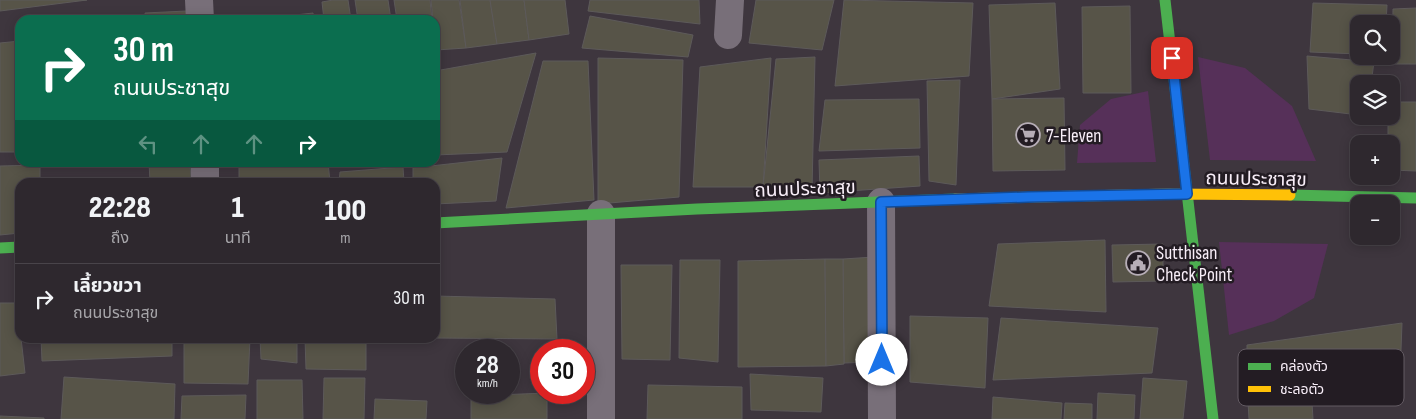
<!DOCTYPE html>
<html lang="th">
<meta charset="utf-8">
<style>
body{margin:0;font-family:"Sofia Sans Condensed","Noto Sans Thai",sans-serif;background:#3a343a;color:#f1f3f6;height:100vh;display:flex;flex-direction:column;font-size:19px;white-space:nowrap}
*{box-sizing:border-box;margin:0}
p{font-size:16px;color:#a7a6aa}
.icon{flex:none;width:28px;height:28px;fill:none;stroke:currentColor;stroke-width:2;stroke-linecap:round;stroke-linejoin:round}
.map{position:relative;flex:1;overflow:hidden}
.sheet{position:absolute;left:15px;top:178px;width:425px;height:165px;display:flex;flex-direction:column;background:#2e282e;border-radius:15px;box-shadow:0 2px 12px #0003,0 0 0 1px #49444a}
.sheet>*{flex:none}
.banner{position:absolute;left:15px;top:15px;width:425px;height:152px;border-radius:15px;box-shadow:0 2px 12px #0003,0 0 0 1px #49444a;background:#0b6e4f;color:#fff;overflow:hidden}
.fabs{position:absolute;left:1350px;top:15px;display:grid;gap:10px}
.fabs a{display:grid;place-items:center;width:50px;height:50px;border-radius:10px;background:#2e282e;box-shadow:0 2px 12px #0003,0 0 0 1px #49444a;font-size:25px}
.speed{position:absolute;left:455px;top:339px;display:flex;gap:10px;font-size:25px;font-weight:700;text-align:center}
.speed>*{display:grid;place-content:center;width:65px;height:65px;border-radius:50%;background:#2e282e;box-shadow:0 2px 12px #0003,0 0 0 1px #49444a;line-height:1}
.speed small{font-size:12px;font-weight:400}
.speed .limit{border:8px solid #d22;background:#fff;color:#111}
.pin{position:absolute;display:grid;place-items:center;width:42px;height:42px;color:#fff;margin:-21px;border-radius:10px;box-shadow:0 2px 8px #0006}
.me{position:absolute;width:55px;margin:-28px;rotate:0deg;stroke-linejoin:round;filter:drop-shadow(0 0 4px #0008)}
.turn{display:flex;align-items:center;gap:18px;height:105px;padding:0 15px;font-size:22px}
.turn .icon{width:65px;height:65px;stroke-width:2.5}
.turn b{display:block;font-size:35px;line-height:42px}
.lanes{display:flex;align-items:center;height:48px;padding:0 15px;background:#0003;justify-content:center;gap:25px;direction:ltr}
.lanes .off{opacity:.35}
.eta{display:flex;justify-content:space-evenly;align-items:center;height:85px;text-align:center}
.eta b{font-size:30px;font-weight:800;line-height:35px}
ul{padding:0;list-style:none}
li{display:flex;align-items:center;gap:15px;height:70px;padding:0 15px;border-top:1px solid #49444a}
li div{flex:1}
li b{display:block;font-size:19px}
li em{font-style:normal}
.map>svg:first-child{display:block}
</style>
<div class="map">
<svg width="1416" height="419" viewBox="0 0 1416 419">
<rect width="100%" height="100%" fill="#3e363e"/>
<!-- green -->
<g fill="#563059">
<path d="M1198,57L1245,68L1292,106L1316,161L1210,160Z"/>
<path d="M1148,91L1156,162L1077,163L1080,125L1111,99Z"/>
<path d="M1219,242L1328,244L1314,298L1274,321L1229,335Z"/>
</g>
<!-- building -->
<g fill="#575448" stroke="#5d5a5a">
<path d="M0,0H87L0,11Z"/>
<path d="M333,0H348L351,20H324L322,2Z"/>
<path d="M355,0H388L391,20H358Z"/>
<path d="M394,0H430L432,20H397Z"/>
<path d="M431,0H459L466,48L436,50L435,20H433Z"/>
<path d="M460,0H490L497,44L466,48Z"/>
<path d="M490,0H524L529,40L497,44Z"/>
<path d="M524,0H565L569,34L529,40Z"/>
<path d="M590,0H699L700,24L588,11Z"/>
<path d="M756,0H834L822,50L749,43Z"/>
<path d="M844,0L973,3L969,76L835,86Z"/>
<path d="M1055,3L1060,89L992,99L989,5Z"/>
<path d="M1313,3L1387,5L1386,24H1359V54L1310,52Z"/>
<path d="M1130,6L1131,93H1083L1082,7Z"/>
<path d="M1416,8V64H1392L1393,9Z"/>
<path d="M186,11L187,20H146L145,13Z"/>
<path d="M313,13L314,20H251Z"/>
<path d="M131,15L132,20H91Z"/>
<path d="M590,16L693,35L688,57L582,48Z"/>
<path d="M20,41V152H0V43Z"/>
<path d="M536,53L507,152L435,155V71Z"/>
<path d="M1307,56L1374,62L1371,84H1359V115L1309,109Z"/>
<path d="M815,57L812,190L763,187L776,59Z"/>
<path d="M598,58L683,60L679,197L598,204Z"/>
<path d="M771,58L763,187H693L700,67Z"/>
<path d="M543,61H588L594,200L506,208Z"/>
<path d="M960,80L956,185L929,181L927,81Z"/>
<path d="M1064,98L1065,170L993,171L992,99Z"/>
<path d="M919,99L920,148L819,151L825,100Z"/>
<path d="M1391,102H1416V171L1391,170V144H1388V116H1391Z"/>
<path d="M919,156L920,186L820,193L819,160Z"/>
<path d="M502,158L496,201L435,204V182H413V168Z"/>
<path d="M149,162H190L191,182H150Z"/>
<path d="M239,162H328L330,182H239Z"/>
<path d="M40,165V182H20V233L0,235V166Z"/>
<path d="M403,167L404,182H339L340,172Z"/>
<path d="M1105,240L1106,312L989,306L998,244Z"/>
<path d="M1163,244V281L1113,282L1112,245Z"/>
<path d="M874,257L873,362L844,363L843,259Z"/>
<path d="M825,259L826,366L738,367V261Z"/>
<path d="M825,259H843L844,364L826,366Z"/>
<path d="M680,260H720L718,362L679,358Z"/>
<path d="M621,265H672L670,360L622,359Z"/>
<path d="M435,296L555,299L557,339L435,338Z"/>
<path d="M0,303H18L20,338H21L25,373L0,376Z"/>
<path d="M910,316L988,318L985,388L910,382Z"/>
<path d="M1001,318L1158,328L1152,373L993,380Z"/>
<path d="M1402,323L1399,403L1318,404L1315,390L1247,394V345Z"/>
<path d="M41,338H172V356L42,361Z"/>
<path d="M184,338H250L248,384L184,383Z"/>
<path d="M260,338H297V363L261,359Z"/>
<path d="M305,338H366V370L306,369Z"/>
<path d="M750,374L823,378L821,412L751,410Z"/>
<path d="M64,377L175,384L174,419H61Z"/>
<path d="M324,378H365L364,419H323Z"/>
<path d="M1143,378L1187,381L1183,419H1140Z"/>
<path d="M257,380H302L303,419H257Z"/>
<path d="M648,385L742,387V419H647Z"/>
<path d="M547,393V419H471V396Z"/>
<path d="M1098,393L1135,395L1134,419H1097Z"/>
<path d="M246,395L245,419H181L182,396Z"/>
<path d="M993,397L1062,403L1061,419H992Z"/>
<path d="M375,399L427,401L426,419H374Z"/>
<path d="M1248,402L1312,403L1313,419H1249Z"/>
<path d="M1065,403L1092,404V419H1064Z"/>
<path d="M0,416L44,418V419H0Z"/>
</g>
<g fill="none" stroke-linecap="round" stroke-linejoin="round">
<!-- street -->
<g stroke="#786f79" stroke-width="28">
<path d="M199,0L200,20"/>
<path d="M728,35L730,0"/>
<path d="M205,162V182"/>
<path d="M881,202L882,419"/>
<path d="M601,419V214"/>
</g>
<!-- fast -->
<g stroke="#4caf50" stroke-width="11">
<path d="M1165,0L1213,419"/>
<path d="M1290,195L1416,198"/>
<path d="M435,223L697,209L955,199"/>
<path d="M0,248L20,247"/>
</g>
<!-- slow -->
<path stroke="#ffc107" stroke-width="11" d="M955,199L1170,194L1290,195"/>
</g>
<g fill="none" stroke-linecap="round" stroke-linejoin="round">
<!-- route casing -->
<g stroke="#114b97" stroke-width="12">
<path id="route" d="M882,360L881,202L1028,197L1187,194L1172,58"/>
</g>
<!-- route -->
<use href="#route" stroke="#1a73e8" stroke-width="9"/>
</g>
<!-- icons -->
<defs>
<g id="supermarket-ring" transform="scale(1.25)"><circle r="9.5" fill="#231c23" stroke="#b7aeb7" stroke-width="1.5"/><path d="M-6-5.5h2.5l.6 2H6L4.5 2H-2.5L-4.4-4H-6ZM-1.5 3.2a1.3 1.3 0 1 0 .1 0ZM3 3.2a1.3 1.3 0 1 0 .1 0Z" fill="#b7aeb7"/></g>
<g id="civic-ring" transform="scale(1.25)"><circle r="9.5" fill="#231c23" stroke="#b7aeb7" stroke-width="1.5"/><path d="M-.6-6.5H3V-4.5H.6V-3L4-1V1h2V6H-6V1h2V-1L-.6-3ZM-1.2 2.5V6h2.4V2.5Z" fill="#b7aeb7"/></g>
</defs>
<g fill-rule="evenodd">
<use href="#supermarket-ring" x="1028" y="135"/>
<use href="#civic-ring" x="1138" y="263"/>
</g>
<g text-anchor="middle" stroke-width="5" stroke-linejoin="round" paint-order="stroke">
<!-- poi labels -->
<g font-size="19" fill="#f8eef8" stroke="#231c23" text-anchor="start">
<text x="1046" y="142">7-Eleven</text>
<text x="1156" y="259">Sutthisan<tspan x="1156" dy="22">Check Point</tspan></text>
</g>
<!-- street labels -->
<g font-size="19" fill="#f8eef8" stroke="#231c23">
<text transform="translate(1256 178) rotate(1)" y="7">ถนนประชาสุข</text>
<text transform="translate(805 188) rotate(-2)" y="7">ถนนประชาสุข</text>
</g>
</g>
<!-- legend -->
<rect x="1238" y="349" width="166" height="57" rx="8" fill="#231c23" stroke="#635b63" stroke-width="1"/>
<rect x="1248" y="363" width="23" height="7" fill="#4caf50"/>
<rect x="1248" y="386" width="23" height="6" fill="#ffc107"/>
<g font-size="14" fill="#f8eef8">
<text x="1280" y="371">คล่องตัว</text>
<text x="1280" y="394">ชะลอตัว</text>
</g>
</svg>
<div class="fabs">
<a><svg class="icon" aria-label="search" viewBox="0 0 24 24"><circle cx="10" cy="10" r="6"/><path d="M15 15l6 6"/></svg></a>
<a><svg class="icon" aria-label="layers" viewBox="0 0 24 24"><path d="M12 4l9 5-9 5-9-5zM3 14l9 5 9-5"/></svg></a>
<a>+</a>
<a>−</a>
</div>
<div class="speed"><div>28<small>km/h</small></div><div class="limit">30</div></div>
<div class="pin" style="left:1172px;top:58px;background:#d93025"><svg class="icon" aria-label="arrive" viewBox="0 0 24 24"><path d="M6 21V4h12l-3 4 3 4H6"/></svg></div>
<svg class="me" style="left:882px;top:360px" viewBox="-20 -20 40 40"><circle r="19" fill="#fff"/><path d="M0-13L10 11 0 6-10 11z" fill="#1a73e8"/></svg>
<div class="banner">
<div class="turn"><svg class="icon" aria-label="right" viewBox="0 0 24 24"><path d="M7 20v-9h11M14 6l5 5-5 5"/></svg><div><b>30 m</b>ถนนประชาสุข</div></div>
<div class="lanes"><svg class="icon off" aria-label="left" viewBox="0 0 24 24"><path d="M17 20v-9H6M10 6l-5 5 5 5"/></svg><svg class="icon off" aria-label="ahead" viewBox="0 0 24 24"><path d="M12 20V5M6 11l6-6 6 6"/></svg><svg class="icon off" aria-label="ahead" viewBox="0 0 24 24"><path d="M12 20V5M6 11l6-6 6 6"/></svg><svg class="icon" aria-label="right" viewBox="0 0 24 24"><path d="M7 20v-9h11M14 6l5 5-5 5"/></svg></div>
</div>
<section class="sheet">
<div class="eta">
<div><b>22:28</b><p>ถึง</p></div>
<div><b>1</b><p>นาที</p></div>
<div><b>100</b><p>m</p></div>
</div>
<ul>
<li><svg class="icon" aria-label="right" viewBox="0 0 24 24"><path d="M7 20v-9h11M14 6l5 5-5 5"/></svg><div><b>เลี้ยวขวา</b><p>ถนนประชาสุข</p></div><em>30 m</em></li>
</ul>
</section>
</div>
